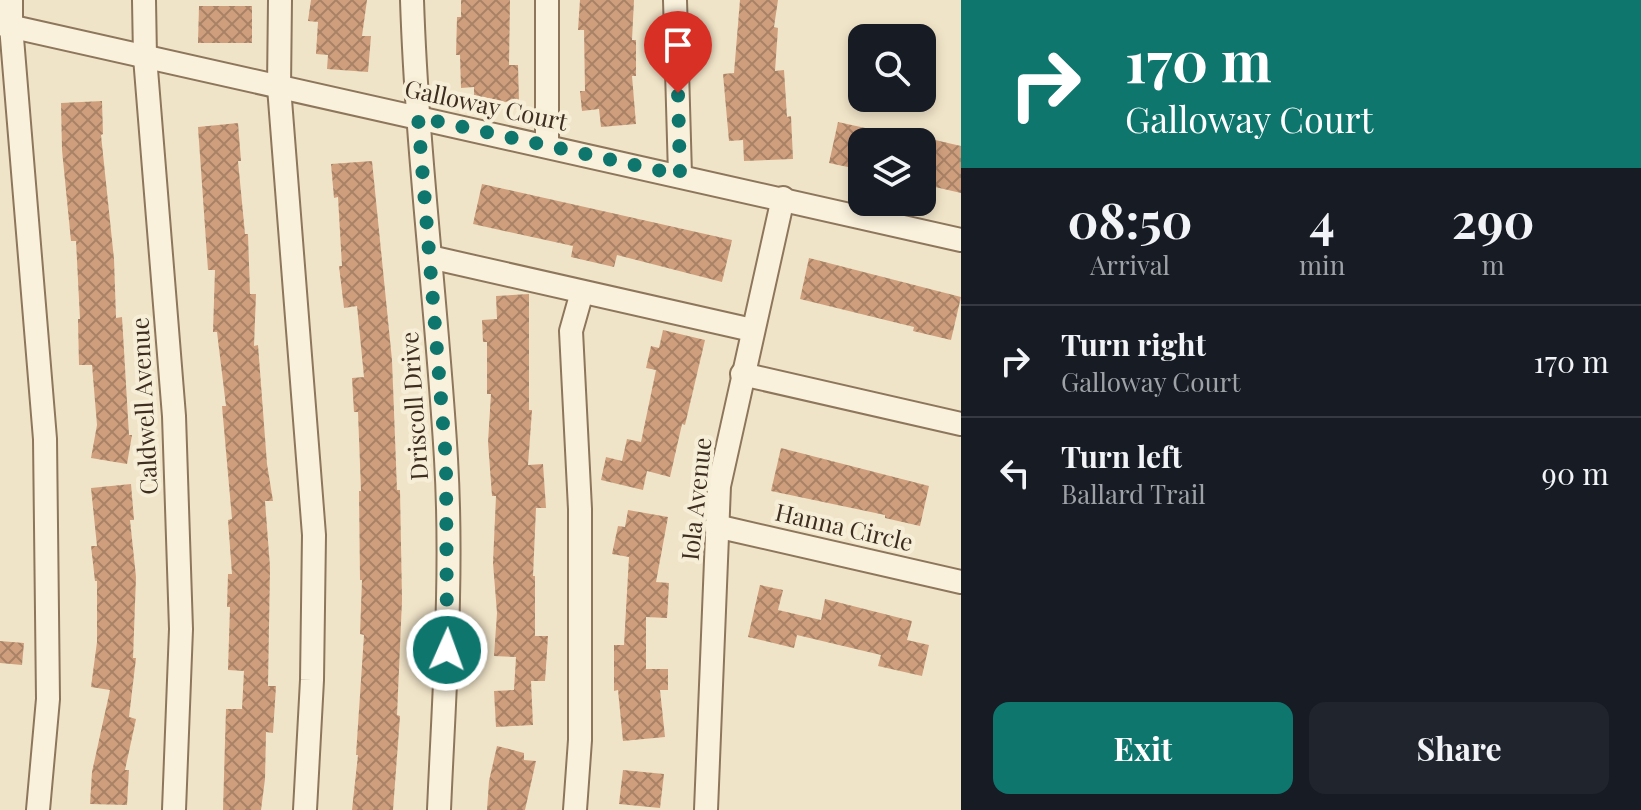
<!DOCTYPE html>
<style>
body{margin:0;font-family:"Playfair Display",serif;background:#20242c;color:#f1f3f6;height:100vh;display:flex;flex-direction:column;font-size:30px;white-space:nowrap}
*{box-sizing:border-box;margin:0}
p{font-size:26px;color:#9ea1a6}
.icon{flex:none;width:44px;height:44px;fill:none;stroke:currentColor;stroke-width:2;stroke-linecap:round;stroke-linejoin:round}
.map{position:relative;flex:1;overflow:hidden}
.side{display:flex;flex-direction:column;background:#171b24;width:680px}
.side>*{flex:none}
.banner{background:#0f766e;color:#fff;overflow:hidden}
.controls{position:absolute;left:848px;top:24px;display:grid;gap:16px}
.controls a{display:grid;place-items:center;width:88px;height:88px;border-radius:16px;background:#171b24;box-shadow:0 4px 12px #0003;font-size:40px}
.pin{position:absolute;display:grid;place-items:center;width:68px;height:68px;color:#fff;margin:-82px -34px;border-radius:50% 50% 50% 0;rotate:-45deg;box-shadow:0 0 8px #0007}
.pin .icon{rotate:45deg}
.me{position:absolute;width:88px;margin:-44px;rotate:2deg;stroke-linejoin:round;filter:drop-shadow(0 0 6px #0008)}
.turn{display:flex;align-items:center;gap:28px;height:168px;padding:0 32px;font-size:36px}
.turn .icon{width:104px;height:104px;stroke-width:2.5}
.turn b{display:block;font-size:56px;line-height:68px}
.eta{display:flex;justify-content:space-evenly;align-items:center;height:136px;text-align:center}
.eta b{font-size:48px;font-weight:700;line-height:56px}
.button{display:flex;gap:16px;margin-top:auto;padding:16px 32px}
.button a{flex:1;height:92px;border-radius:16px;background:#0f766e;color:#fff;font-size:32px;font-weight:700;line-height:92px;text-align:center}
.button a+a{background:#20242c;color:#f1f3f6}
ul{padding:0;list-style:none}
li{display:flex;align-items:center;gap:24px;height:112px;padding:0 32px;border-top:2px solid #363941}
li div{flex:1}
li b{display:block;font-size:30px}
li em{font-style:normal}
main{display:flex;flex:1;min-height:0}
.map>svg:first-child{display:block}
</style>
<main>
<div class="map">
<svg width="961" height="810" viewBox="0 0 961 810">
<defs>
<pattern id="building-cross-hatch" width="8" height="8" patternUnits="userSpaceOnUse" patternTransform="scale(2)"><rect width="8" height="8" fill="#cf9f7d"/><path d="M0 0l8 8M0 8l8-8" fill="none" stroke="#a98266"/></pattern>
</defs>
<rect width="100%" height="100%" fill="#f0e4c8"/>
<!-- building -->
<g fill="url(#building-cross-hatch)">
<path d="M311,0H367L362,36H371L368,72L327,69L328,55L316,54L318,22L308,21Z"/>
<path d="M461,0H510L509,65H518L519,101L474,103V87L461,88L460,55H456L457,17H461Z"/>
<path d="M580,0H634L632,40H636V76H632L636,124L601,127L599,109L582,111L580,91H585L584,30H578Z"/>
<path d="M740,0H778L774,27L778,28L775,71L784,70L787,117L791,116L793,159L744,161L743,140L729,141L723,74L734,73Z"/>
<path d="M199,6H252V43H198Z"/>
<path d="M102,101L103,134L101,135L114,259L116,318L122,317L129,435H132L127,464L91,458L97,425L92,365H79L78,319H80L76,241H71L62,150L61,103Z"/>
<path d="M838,122L897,135L896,142H862V170L829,163Z"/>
<path d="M238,123L241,161H238L245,234H248L250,294H256L254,346L258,345L267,464L273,501H265L270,567L268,686H276L273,733L266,732L265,779L261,810H223L226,709H242L244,671L228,670L230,607H227L228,574H232L228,520L232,519L222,406H226L217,332H213L215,270H208L198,127Z"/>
<path d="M922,137L961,146V193L922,184Z"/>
<path d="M372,161L392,360L397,490H400L402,600L397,715L400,716L393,810H352L358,755H356L364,635L360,634L362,580H360L359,491H361L358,412H354L352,378L364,377L357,306L344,308L339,266H342L338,197L334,198L331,164Z"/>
<path d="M482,184L732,240L722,282L617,255L614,267L571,257L573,246L473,224Z"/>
<path d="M809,258L961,297L951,340L913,331L914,327L800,299Z"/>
<path d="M529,294V410H532L528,465L543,464L546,508H536L533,576H535V636H548L545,681H531L533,725L496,727L494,691L514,690L516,657L494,656L497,613L493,563L496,496H492L488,442L491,394H487V342H483L482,320L497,319L496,296Z"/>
<path d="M663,330L705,340L685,425L682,424L670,477L647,471L643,490L601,480L606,457L622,461L627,439L641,442L656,370L646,368L651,346L659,348Z"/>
<path d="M781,448L929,486L920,526L885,518V515L771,491Z"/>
<path d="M131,484L134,520H130L136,577L133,658H136L129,717L136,719L125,770H129L127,805L90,804L92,772L110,690L91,687L97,642V581H95L91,546H97L91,488Z"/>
<path d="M628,510L668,517L656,582L669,583L667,618L646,617V669H668V690H660L665,737L623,741L618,690L614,691V645H624L629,557L612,554L618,526L625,527Z"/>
<path d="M760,585L783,590L778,610L821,620L825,599L912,621L907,640L929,645L922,676L878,666L881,655L797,635L794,648L748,637Z"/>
<path d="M0,641L24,643L22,665L0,663Z"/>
<path d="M497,746L524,753V760L536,761L525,810H487L489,781Z"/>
<path d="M623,770L664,774L660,808L619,804Z"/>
</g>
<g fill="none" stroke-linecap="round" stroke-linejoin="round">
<!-- minor casing -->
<g stroke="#8d765c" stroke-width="26">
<g id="minor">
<path d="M11,0V26L45,439L48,699L38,810"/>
<path d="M144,0L145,57L174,416L181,629L174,810"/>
<path d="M280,0L279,87L314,535L312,680L305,810"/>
<path d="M412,0C417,153 437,306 446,459C453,576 444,693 439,810"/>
<path d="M547,0V146"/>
<path d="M675,0L680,175"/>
<path d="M0,24L961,240"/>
<path d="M430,257L752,330"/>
<path d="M742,374L961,424"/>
<path d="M716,526L961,582"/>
<path d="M575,810L580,740V509L571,331L582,292"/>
<path d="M706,810L719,486L783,198"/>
</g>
</g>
<!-- minor -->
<use href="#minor" stroke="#faf1dc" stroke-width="22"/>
</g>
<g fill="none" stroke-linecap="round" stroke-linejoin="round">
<!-- route -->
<path stroke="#0f766e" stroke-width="14" stroke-dasharray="0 25.2" d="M447,650L446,461L418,117L680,175L678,93"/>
</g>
<g text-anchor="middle" stroke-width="8" stroke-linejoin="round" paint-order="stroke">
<!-- street labels -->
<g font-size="24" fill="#3d2e20" stroke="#f7eed8">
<text transform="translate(486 106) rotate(12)" y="8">Galloway Court</text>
<text transform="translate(145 406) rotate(-93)" y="8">Caldwell Avenue</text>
<text transform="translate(415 406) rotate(-94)" y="8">Driscoll Drive</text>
<text transform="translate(697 499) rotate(-84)" y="8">Iola Avenue</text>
<text transform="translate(844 528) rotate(13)" y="8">Hanna Circle</text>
</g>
</g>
</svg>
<div class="controls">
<a><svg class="icon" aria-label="search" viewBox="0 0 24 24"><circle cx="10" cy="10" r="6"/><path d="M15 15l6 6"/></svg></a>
<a><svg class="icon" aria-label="layers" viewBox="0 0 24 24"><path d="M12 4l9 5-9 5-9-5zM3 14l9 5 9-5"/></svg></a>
</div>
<div class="pin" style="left:678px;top:93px;background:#d93025"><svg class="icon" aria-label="arrive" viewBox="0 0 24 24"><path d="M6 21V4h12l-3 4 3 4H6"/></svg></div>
<svg class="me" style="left:447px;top:650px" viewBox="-20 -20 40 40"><circle r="17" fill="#0f766e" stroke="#fff" stroke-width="3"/><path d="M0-11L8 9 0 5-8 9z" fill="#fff"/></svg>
</div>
<section class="side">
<div class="banner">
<div class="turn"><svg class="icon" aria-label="right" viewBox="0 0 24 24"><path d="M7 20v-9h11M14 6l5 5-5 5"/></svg><div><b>170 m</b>Galloway Court</div></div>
</div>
<div class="eta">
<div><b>08:50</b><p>Arrival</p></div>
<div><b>4</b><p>min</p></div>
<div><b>290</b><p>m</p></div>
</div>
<ul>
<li><svg class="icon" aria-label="right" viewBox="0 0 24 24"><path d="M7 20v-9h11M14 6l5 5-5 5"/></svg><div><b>Turn right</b><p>Galloway Court</p></div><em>170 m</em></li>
<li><svg class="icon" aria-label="left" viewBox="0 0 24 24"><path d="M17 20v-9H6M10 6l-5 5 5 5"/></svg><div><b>Turn left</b><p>Ballard Trail</p></div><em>90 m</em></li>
</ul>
<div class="button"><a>Exit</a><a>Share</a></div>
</section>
</main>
